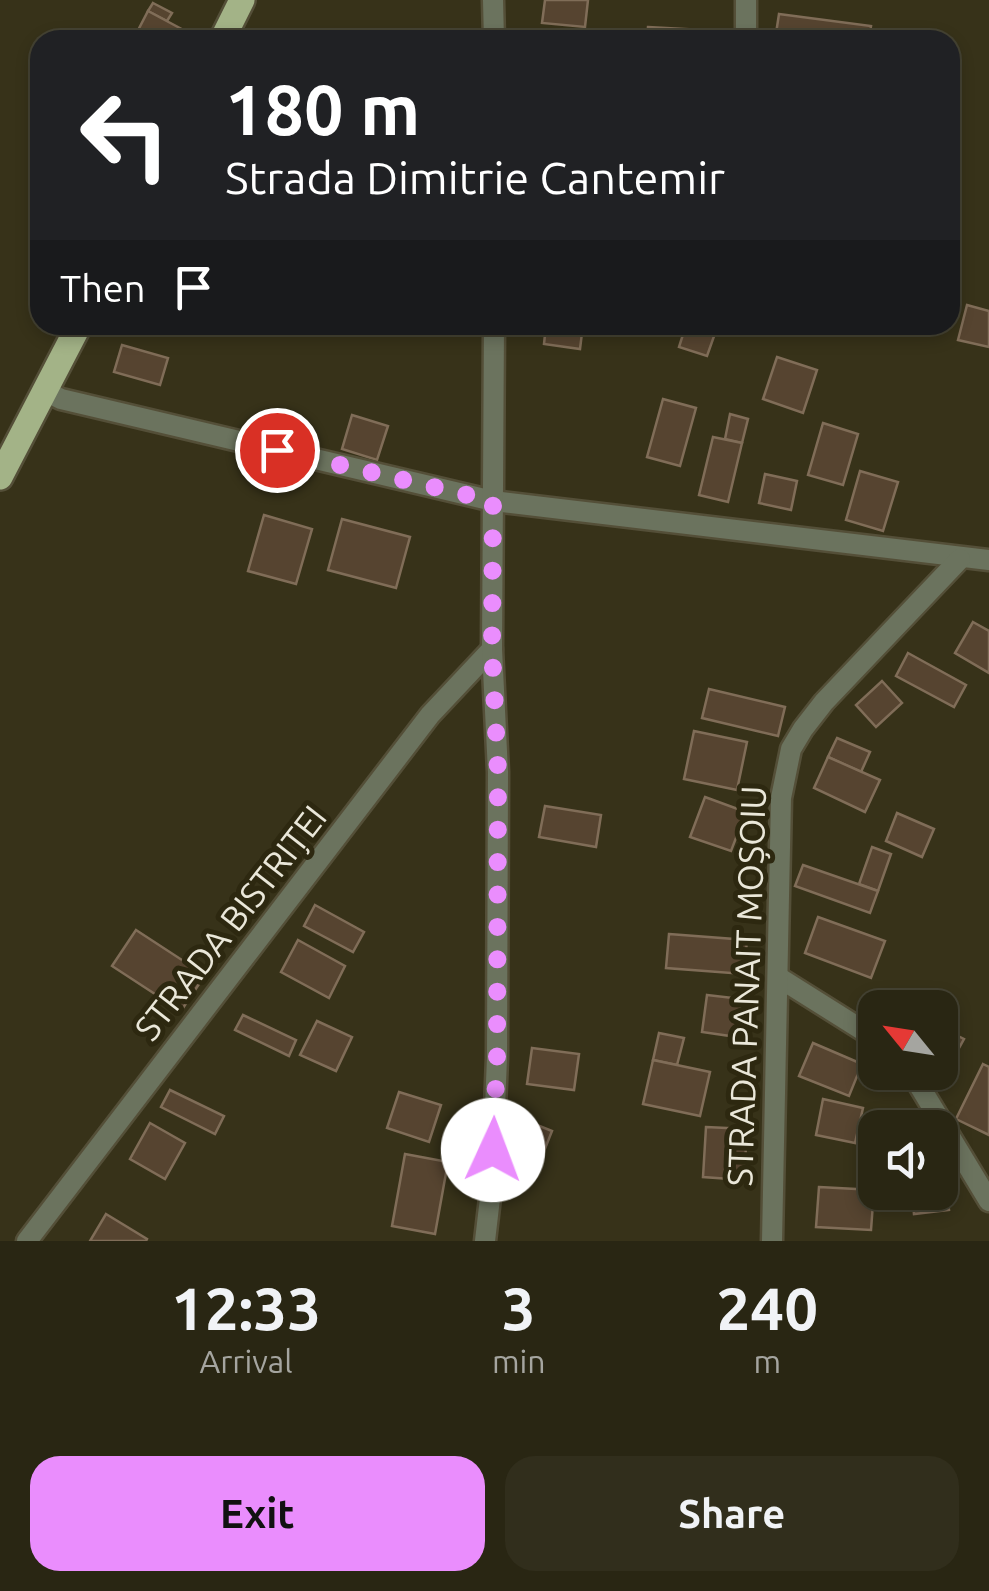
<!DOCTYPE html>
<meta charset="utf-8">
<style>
body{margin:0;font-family:Ubuntu,sans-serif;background:#312e1c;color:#f1f3f6;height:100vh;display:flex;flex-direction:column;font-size:38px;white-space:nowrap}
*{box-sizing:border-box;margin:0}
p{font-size:32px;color:#a5a5a0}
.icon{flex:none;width:55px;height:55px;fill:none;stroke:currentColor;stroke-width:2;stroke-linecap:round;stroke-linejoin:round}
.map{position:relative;height:1241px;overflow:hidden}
.side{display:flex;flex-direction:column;background:#292613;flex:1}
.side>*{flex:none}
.banner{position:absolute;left:30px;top:30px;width:930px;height:305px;border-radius:30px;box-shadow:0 5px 15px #0003,0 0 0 2px #454333;background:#202124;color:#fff;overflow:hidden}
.needle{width:65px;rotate:300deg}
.fabs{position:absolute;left:858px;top:990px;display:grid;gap:20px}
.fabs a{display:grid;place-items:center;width:100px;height:100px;border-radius:20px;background:#292613;box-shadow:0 5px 15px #0003,0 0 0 2px #454333;font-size:50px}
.pin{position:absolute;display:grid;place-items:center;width:85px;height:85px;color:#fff;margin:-42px;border:5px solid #fff;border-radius:50%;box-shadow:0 2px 10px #0007}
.me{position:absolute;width:110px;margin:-55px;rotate:2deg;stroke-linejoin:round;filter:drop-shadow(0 0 8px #0008)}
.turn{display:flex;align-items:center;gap:35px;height:210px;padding:0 30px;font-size:45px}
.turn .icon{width:130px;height:130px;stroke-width:2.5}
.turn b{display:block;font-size:70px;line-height:85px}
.then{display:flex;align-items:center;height:95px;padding:0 30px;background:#0003;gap:20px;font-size:38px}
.eta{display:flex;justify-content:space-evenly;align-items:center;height:170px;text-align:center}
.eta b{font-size:60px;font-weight:700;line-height:70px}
.cta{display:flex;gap:20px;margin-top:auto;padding:20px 30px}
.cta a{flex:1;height:115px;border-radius:30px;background:#ea8dfd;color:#111;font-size:40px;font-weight:700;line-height:115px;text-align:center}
.cta a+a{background:#312e1c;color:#f1f3f6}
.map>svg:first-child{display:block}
</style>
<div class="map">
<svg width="989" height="1241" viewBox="0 0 989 1241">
<rect width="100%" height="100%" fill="#373219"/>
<!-- building -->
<g fill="#564430" stroke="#806d58" stroke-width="2.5">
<path d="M545,0H588L585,27L542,23Z"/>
<path d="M153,3L172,13L167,21L148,11Z"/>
<path d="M148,11L189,33L185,40H133Z"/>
<path d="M779,14L871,26L869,40H775Z"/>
<path d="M648,27L702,30V40H647Z"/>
<path d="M967,305L989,311V347L958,340Z"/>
<path d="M149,325H182L179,335Z"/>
<path d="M406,325H476V330L406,327Z"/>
<path d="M546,325H583L580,349L544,344Z"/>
<path d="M686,325H718L707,356L679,347Z"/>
<path d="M122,345L168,358L160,385L114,372Z"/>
<path d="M777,357L817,370L803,413L763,399Z"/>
<path d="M663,399L696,408L680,466L647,457Z"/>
<path d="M730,414L748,419L742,443L725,439Z"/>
<path d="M352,415L388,426L377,460L342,449Z"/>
<path d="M823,423L858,434L843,485L808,475Z"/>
<path d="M713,437L742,443L728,502L699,495Z"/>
<path d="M860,471L898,482L883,531L846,520Z"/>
<path d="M765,474L797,481L791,510L759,503Z"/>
<path d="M264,515L312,529L296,584L248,571Z"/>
<path d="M342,519L410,537L396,588L328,570Z"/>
<path d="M973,622L989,631V673L955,653Z"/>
<path d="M908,653L966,685L954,707L896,676Z"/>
<path d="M882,681L902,703L876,727L856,705Z"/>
<path d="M709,689L785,707L778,736L702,718Z"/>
<path d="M694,731L747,742L737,790L684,779Z"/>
<path d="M837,738L870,752L861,772L828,757Z"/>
<path d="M828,757L880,780L865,812L814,788Z"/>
<path d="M705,797L746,812L731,851L690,837Z"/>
<path d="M545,806L601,815L596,847L539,837Z"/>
<path d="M897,813L934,829L922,857L886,841Z"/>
<path d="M872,847L891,854L878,891L859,884Z"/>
<path d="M803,865L878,891L870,913L795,886Z"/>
<path d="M315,905L364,932L353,952L304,926Z"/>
<path d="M818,917L885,941L871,978L805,953Z"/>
<path d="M136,930L205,975L181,1011L112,966Z"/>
<path d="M669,934L747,940L744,974L666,968Z"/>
<path d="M298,940L345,966L329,998L281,972Z"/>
<path d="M707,995L742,999L737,1037L702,1032Z"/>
<path d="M243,1015L296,1040L289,1056L235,1030Z"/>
<path d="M317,1021L352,1037L336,1071L300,1055Z"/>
<path d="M940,1027L964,1039L943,1077L935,1072H940Z"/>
<path d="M659,1033L684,1038L677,1065L653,1060Z"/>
<path d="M813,1043L862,1064L849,1096L799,1076Z"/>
<path d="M532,1048L579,1054L574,1090L527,1084Z"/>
<path d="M653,1060L710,1072L700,1116L643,1104Z"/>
<path d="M983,1064L989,1067V1135L956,1119Z"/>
<path d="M170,1090L224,1116L215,1134L161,1107Z"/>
<path d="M399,1092L441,1105L429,1142L387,1128Z"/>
<path d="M823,1099L863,1108L855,1143L816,1135Z"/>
<path d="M527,1121L552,1131L537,1169L512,1160Z"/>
<path d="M150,1123L185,1143L165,1179L130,1159Z"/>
<path d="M706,1127L747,1129L744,1180L703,1177Z"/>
<path d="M405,1154L448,1162L435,1234L392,1226Z"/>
<path d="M940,1168H944L949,1210L914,1214L912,1192H940Z"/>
<path d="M819,1187L874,1190L871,1230L816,1227Z"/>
<path d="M106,1214L147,1239L146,1241H90Z"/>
</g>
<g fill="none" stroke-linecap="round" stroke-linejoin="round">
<!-- street casing -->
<g stroke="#544f38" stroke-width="25">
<g id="street">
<path d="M493,0L494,40"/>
<path d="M746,0V40"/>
<path d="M45,391L61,399L493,501L989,560"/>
<path d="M778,977L875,1038"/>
<path d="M911,1072L989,1201"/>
<path d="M27,1241L430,715L492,649"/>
<path d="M485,1241L492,1181L497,1058L498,772L492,649L494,325"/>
<path d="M772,1241L781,798L791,749L803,729L824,702L960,559"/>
</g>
</g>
<!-- primary casing -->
<g stroke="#544f38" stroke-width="30">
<g id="primary">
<path d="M222,40L242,0"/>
<path d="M0,477L79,325"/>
</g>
</g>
<!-- street -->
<use href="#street" stroke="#6b735e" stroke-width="20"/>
<!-- primary -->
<use href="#primary" stroke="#a3b387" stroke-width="25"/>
</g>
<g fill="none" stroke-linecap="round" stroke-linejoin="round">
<!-- route -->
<path stroke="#ea8dfd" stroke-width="18" stroke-dasharray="0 32.4" d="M277,450L493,501L492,648L498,772L497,1058L493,1150"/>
</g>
<g text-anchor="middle" stroke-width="10" stroke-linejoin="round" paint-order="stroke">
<!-- street labels -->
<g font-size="35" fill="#eae7d9" stroke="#2d2810">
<text transform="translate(231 923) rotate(-52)" y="12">STRADA BISTRIȚEI</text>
<text transform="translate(747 986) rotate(-88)" y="12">STRADA PANAIT MOȘOIU</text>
</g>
</g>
</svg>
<div class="fabs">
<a><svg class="needle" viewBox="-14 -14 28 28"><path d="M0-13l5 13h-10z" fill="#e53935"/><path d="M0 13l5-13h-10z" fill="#a5a5a0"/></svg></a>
<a><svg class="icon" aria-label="sound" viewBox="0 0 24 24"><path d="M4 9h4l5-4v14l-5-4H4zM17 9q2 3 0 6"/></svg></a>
</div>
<div class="pin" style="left:277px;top:450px;background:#d93025"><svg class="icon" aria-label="arrive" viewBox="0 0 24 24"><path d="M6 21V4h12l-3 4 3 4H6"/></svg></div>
<svg class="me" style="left:493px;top:1150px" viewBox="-20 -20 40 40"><circle r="19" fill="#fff"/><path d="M0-13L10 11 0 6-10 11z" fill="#ea8dfd"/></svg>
<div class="banner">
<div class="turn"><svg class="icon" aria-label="left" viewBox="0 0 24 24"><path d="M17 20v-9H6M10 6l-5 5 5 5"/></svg><div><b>180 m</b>Strada Dimitrie Cantemir</div></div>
<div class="then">Then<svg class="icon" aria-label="arrive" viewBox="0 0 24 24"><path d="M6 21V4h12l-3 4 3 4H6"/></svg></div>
</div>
</div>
<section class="side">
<div class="eta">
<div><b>12:33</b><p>Arrival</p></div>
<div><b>3</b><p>min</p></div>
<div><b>240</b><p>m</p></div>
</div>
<div class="cta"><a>Exit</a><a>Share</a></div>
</section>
